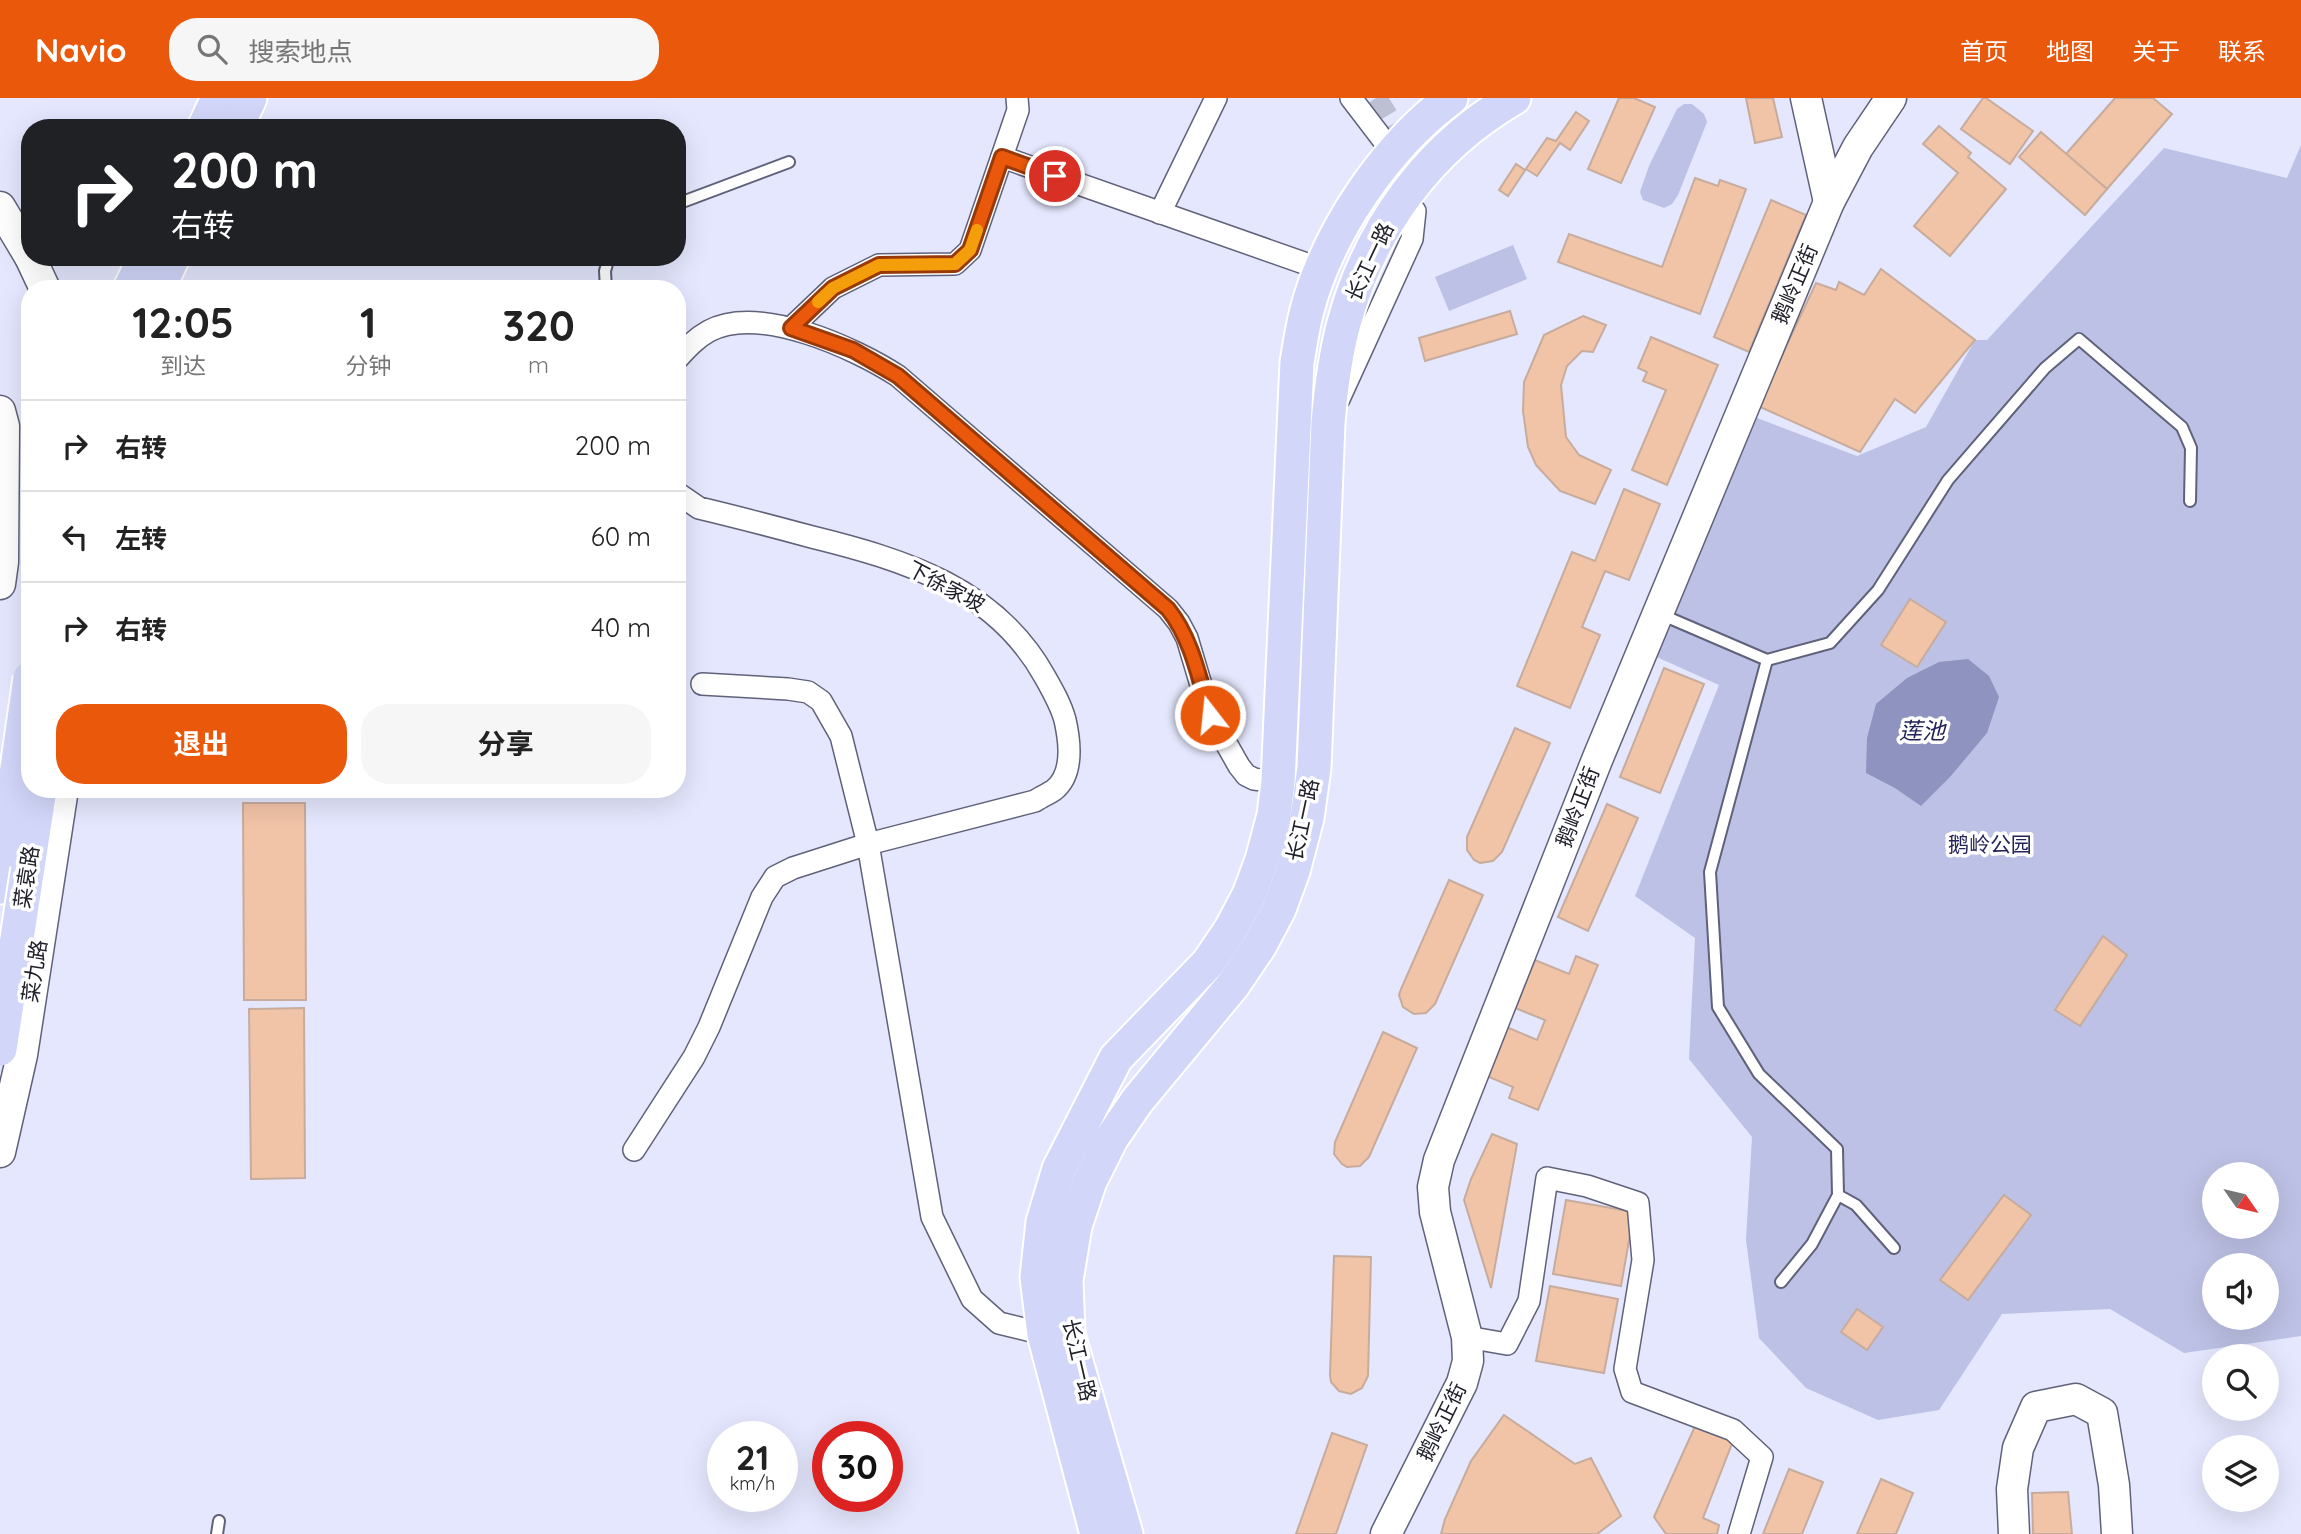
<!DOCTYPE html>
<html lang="zh">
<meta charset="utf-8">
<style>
body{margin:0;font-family:Quicksand,"Noto Sans SC",sans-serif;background:#f6f6f6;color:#222;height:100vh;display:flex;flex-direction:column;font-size:26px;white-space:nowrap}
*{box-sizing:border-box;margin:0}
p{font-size:23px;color:#767676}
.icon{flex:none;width:38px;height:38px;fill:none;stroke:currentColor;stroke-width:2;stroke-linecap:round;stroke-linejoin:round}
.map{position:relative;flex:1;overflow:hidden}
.drawer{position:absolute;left:21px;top:182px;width:665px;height:518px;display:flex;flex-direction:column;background:#fff;border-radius:28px;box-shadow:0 7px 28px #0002}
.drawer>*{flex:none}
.hud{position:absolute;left:21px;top:21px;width:665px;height:147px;border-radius:28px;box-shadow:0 7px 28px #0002;background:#202124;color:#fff;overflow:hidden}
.needle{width:46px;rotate:124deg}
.controls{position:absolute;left:2202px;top:1064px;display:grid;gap:14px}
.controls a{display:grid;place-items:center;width:77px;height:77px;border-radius:50%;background:#fff;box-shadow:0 7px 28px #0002;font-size:35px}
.speed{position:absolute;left:707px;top:1323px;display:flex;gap:14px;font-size:35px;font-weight:700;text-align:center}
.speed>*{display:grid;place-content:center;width:91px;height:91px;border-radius:50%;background:#fff;box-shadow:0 7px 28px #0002;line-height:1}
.speed small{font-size:18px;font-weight:400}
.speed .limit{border:10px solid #d22;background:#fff;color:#111}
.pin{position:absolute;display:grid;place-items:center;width:60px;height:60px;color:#fff;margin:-30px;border:4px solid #fff;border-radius:50%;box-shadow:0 2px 7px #0007}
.me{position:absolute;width:77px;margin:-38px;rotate:344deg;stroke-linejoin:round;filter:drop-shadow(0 0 5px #0008)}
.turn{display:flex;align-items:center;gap:24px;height:147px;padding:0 35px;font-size:32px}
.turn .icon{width:91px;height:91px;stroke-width:2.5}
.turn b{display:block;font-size:49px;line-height:60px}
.eta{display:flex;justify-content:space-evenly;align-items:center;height:119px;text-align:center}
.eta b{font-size:42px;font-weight:700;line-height:49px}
.cta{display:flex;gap:14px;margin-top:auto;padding:14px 35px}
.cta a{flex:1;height:80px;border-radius:28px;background:#ea580c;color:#fff;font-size:28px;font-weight:700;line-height:80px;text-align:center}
.cta a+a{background:#f6f6f6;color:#222}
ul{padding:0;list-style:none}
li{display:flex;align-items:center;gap:21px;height:91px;padding:0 35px;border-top:2px solid #e0e0e0}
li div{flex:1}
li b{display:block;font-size:26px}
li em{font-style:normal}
header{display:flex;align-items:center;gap:42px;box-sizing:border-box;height:98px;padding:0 35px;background:#ea580c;color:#fff}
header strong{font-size:33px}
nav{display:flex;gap:38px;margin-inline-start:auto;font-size:24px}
.search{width:490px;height:63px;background:#f6f6f6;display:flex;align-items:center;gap:18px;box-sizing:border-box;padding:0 24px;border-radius:28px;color:#767676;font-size:26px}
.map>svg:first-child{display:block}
</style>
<header>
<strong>Navio</strong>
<div class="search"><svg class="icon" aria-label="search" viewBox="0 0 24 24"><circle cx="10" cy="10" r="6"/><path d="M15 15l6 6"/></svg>搜索地点</div>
<nav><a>首页</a><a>地图</a><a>关于</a><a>联系</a></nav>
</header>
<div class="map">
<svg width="2301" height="1436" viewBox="0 0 2301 1436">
<rect width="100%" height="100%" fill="#e4e7fd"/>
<!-- green -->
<g fill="#bdc1e5" fill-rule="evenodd">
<path d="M1684,6H1692L1704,16L1707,24L1678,97L1672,106L1664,110L1643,102L1640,94L1649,68L1677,11Z"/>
<path d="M2301,47V1238L2184,1255L2110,1211L2002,1216L1939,1312L1878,1322L1806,1290L1759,1240L1746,1142L1752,1039L1689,961L1695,840L1635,798L1719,587L1650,556L1752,318L1857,358L1926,329L1975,242H1987L2164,50L2287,80ZM2214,1076H2266V1129H2214ZM2214,1167H2266V1220H2214Z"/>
<path d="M1513,147L1527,181L1449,213L1435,179Z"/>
</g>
<!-- water -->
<path fill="#8e93bf" d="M1968,561L1989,578L1999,599L1987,635L1950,679L1921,708L1895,690L1866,675L1867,640L1876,606L1907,580L1939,564Z"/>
<!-- building -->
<g fill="#f1c3a7" stroke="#c7ac9d" stroke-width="2">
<path d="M1619,0H1634L1655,9L1621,85L1588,71Z"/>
<path d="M1746,0H1773L1782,39L1755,45Z"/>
<path d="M1983,0H1986L2033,33L2010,66L1961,31Z"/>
<path d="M2115,0H2153L2172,16L2107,91L2066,56Z"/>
<path d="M1576,14L1589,23L1570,52L1560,45L1537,78L1526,71L1508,98L1499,92L1516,66L1525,72L1547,40L1556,43Z"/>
<path d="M1939,28L1971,55L1968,59L2006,91L1950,158L1914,128L1958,75L1923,46Z"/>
<path d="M2041,34L2107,91L2085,117L2019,59Z"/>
<path d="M1695,80L1718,88L1720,82L1746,91L1700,216L1558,164L1569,136L1662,169Z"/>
<path d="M1771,102L1806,117L1749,254L1714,239Z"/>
<path d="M1881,171L1975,242L1915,315L1895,301L1860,354L1758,308L1816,185L1836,192L1839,184L1864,197Z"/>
<path d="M1510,213L1517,236L1425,263L1419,240Z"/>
<path d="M1583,218L1606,227L1593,254L1582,253L1567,268L1561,287L1566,339L1579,357L1611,372L1595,406L1560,393L1536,367L1528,349L1523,313L1524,284L1544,237Z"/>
<path d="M1651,239L1718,267L1667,387L1632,372L1666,292L1643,283L1647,274L1638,270Z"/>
<path d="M1624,391L1660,406L1629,482L1605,473L1582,529L1600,537L1570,610L1517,588L1572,454L1595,463Z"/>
<path d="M1910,501L1946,524L1917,569L1881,547Z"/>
<path d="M1664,570L1704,586L1660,695L1620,679Z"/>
<path d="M1515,630L1550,645L1502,754L1493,763L1480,765L1474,762L1467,752V739Z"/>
<path d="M243,705H305L306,902H244Z"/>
<path d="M1607,706L1638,720L1588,833L1558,819Z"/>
<path d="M1449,782L1483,797L1435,906L1426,915L1414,916L1403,909L1399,897L1401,891Z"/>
<path d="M2103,838L2127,857L2080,928L2055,912Z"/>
<path d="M1576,858L1598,867L1538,1012L1509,1000L1513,989L1482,976L1502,927L1537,942L1545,922L1515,910L1535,862L1569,876Z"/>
<path d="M304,910L305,1080L251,1081L249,911Z"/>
<path d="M1383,934L1417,950L1369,1059L1360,1068L1347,1069L1342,1066L1334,1056L1335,1044Z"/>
<path d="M1492,1036L1517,1046L1491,1190L1464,1102L1471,1081Z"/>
<path d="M2004,1097L2031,1117L1968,1202L1940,1182Z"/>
<path d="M1566,1102L1634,1114L1621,1188L1553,1176Z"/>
<path d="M1334,1158L1371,1159L1368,1278L1362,1290L1351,1296L1339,1293L1331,1284L1330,1277Z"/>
<path d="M1550,1188L1618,1201L1604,1275L1536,1263Z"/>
<path d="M1857,1211L1883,1229L1867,1252L1841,1234Z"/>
<path d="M1504,1317L1575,1366L1591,1360L1621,1418L1597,1436H1441L1445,1421L1471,1363Z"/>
<path d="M1696,1326L1733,1343L1703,1420L1719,1427L1717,1436H1666L1654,1419Z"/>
<path d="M1332,1335L1367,1347L1336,1436H1296Z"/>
<path d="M1789,1371L1823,1384L1802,1436H1763Z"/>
<path d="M1881,1381L1913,1395L1896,1436H1857Z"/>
<path d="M2068,1394L2072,1436H2033L2032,1395Z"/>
</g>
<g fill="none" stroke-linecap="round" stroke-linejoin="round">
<!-- street-tunnel -->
<path stroke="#bdbfd3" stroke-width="21" stroke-dasharray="21 10" stroke-linecap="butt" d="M1376,0C1396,29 1412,58 1414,94"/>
<!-- lane casing -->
<g stroke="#5f627a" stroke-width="14">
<g id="lane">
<path d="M677,106L789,64"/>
<path d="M606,191L605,173L609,159"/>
<path d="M1660,516L1767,562L1830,545L1878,492L1948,382L2045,270L2079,241L2182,329L2191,350L2190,403"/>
<path d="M1767,562L1710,774L1718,909L1759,976L1837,1051L1838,1097L1812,1146L1781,1184"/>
<path d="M1838,1097L1856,1107L1894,1150"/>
<path d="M217,1436L219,1423"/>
</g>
</g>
<!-- street casing -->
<g stroke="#5f627a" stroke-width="24">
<g id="street">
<path d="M1351,0L1393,55"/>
<path d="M1002,59L1321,171"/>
<path d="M1160,115L1216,0"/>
<path d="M791,230L833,190L879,167L955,166L970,152L1018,12L1017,0"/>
<path d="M677,261C687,250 696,240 709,233C759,206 855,250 898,278L1168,511L1179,525L1187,540L1210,617L1239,668L1246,677L1254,681L1278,684"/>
<path d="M1339,301L1412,141L1415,113"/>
<path d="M702,586L788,591L808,594L821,603L841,638L868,746L932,1119L972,1201L999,1225L1044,1236"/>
<path d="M634,1052L694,959L709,929L762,799L775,779L793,770L868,746L1035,703C1041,699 1048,696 1054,692C1074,676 1070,644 1065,622C1061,607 1053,593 1045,579C996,490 905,462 812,439C775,429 737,419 699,410L677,395"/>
<path d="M1467,1239L1507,1246L1529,1203L1547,1080L1587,1088L1638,1105L1643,1162L1625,1271L1632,1294L1733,1332L1762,1359L1739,1436"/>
</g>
</g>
<!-- secondary casing -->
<g stroke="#5f627a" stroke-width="33">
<g id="secondary">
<path d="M1806,0L1829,104"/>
<path d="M0,109L30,159"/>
<path d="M30,159L45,191"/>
<path d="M0,313L4,328L3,464L0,486"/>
<path d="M0,1054L22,957L63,691"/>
<path d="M1386,1436L1462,1285L1468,1263L1467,1239L1435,1114L1433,1089L1439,1062L1597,662L1829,104L1858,49L1891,0"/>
<path d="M2014,1436L2012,1391L2018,1350L2036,1309L2076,1301L2102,1315L2114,1387L2117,1436"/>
</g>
</g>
<!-- primary casing -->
<g stroke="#fff" stroke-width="37">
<g id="primary">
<path d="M204,30L218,0"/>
<path d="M236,30L250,0"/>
<path d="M130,191L145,159"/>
<path d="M158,191L173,159"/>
<path d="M0,789L5,753"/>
<path d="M1097,1436L1044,1236L1037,1179L1043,1124L1059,1071L1116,960L1208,865L1231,831L1249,797L1262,762L1274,717L1278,684L1297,264C1300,248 1302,232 1306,216C1326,136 1385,49 1451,0"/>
<path d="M1126,1436L1068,1236L1066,1182L1075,1128L1090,1083L1111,1041L1137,1003L1233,887L1260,847L1279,811L1293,773L1307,720L1314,670L1328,325C1331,291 1335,258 1344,225C1370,130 1429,49 1514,0"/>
</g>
</g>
<!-- lane -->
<use href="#lane" stroke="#fff" stroke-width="10"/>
<!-- street -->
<use href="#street" stroke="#fff" stroke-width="21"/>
<!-- secondary -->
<use href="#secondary" stroke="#fff" stroke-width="30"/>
<!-- primary -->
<use href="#primary" stroke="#d2d6f9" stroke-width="33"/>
<!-- primary-bridge casing -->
<g stroke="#fff" stroke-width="37" stroke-linecap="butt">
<g id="primary-bridge">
<path d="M5,753L30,580"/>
<path d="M0,951L40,691"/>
</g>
</g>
<!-- primary-bridge -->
<use href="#primary-bridge" stroke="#d2d6f9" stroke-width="33"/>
</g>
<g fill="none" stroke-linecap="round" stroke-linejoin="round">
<!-- route casing -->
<g stroke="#983908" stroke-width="18">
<path id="route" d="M1055,78L1002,59L970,152L955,166L879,167L833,190L791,230L853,252L898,278L1168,511C1192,541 1199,580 1210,617"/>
</g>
<!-- route -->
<use href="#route" stroke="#ea580c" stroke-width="12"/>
<!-- slow -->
<path stroke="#f59e0b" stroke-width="12" d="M818,204L833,190L879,167L955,166L970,152L977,132"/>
</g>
<g text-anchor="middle" stroke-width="7" stroke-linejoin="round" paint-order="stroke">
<!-- street labels -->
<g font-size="21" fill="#20212b" stroke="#fff">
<text transform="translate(1370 164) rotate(-65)" y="7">长江一路</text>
<text transform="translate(1795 186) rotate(-67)" y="7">鹅岭正街</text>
<text transform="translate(946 489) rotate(28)" y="7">下徐家坡</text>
<text transform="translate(1578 709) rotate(-69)" y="7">鹅岭正街</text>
<text transform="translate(1303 722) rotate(-78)" y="7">长江一路</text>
<text transform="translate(27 779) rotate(-81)" y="7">菜袁路</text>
<text transform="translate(35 873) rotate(-81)" y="7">菜九路</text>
<text transform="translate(1079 1262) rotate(77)" y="7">长江一路</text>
<text transform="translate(1442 1324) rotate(-64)" y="7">鹅岭正街</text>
</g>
<!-- park labels -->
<g font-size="21" fill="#24245a" stroke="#fff">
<text x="1990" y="754">鹅岭公园</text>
</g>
<!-- water labels -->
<g font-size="23" font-style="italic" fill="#232258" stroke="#fff">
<text x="1922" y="641">莲池</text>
</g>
</g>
</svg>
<div class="controls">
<a><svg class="needle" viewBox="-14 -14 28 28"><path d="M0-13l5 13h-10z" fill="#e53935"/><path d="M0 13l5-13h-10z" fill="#767676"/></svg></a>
<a><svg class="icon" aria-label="sound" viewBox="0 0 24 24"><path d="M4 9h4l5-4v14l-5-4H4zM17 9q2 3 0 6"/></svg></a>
<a><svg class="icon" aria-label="search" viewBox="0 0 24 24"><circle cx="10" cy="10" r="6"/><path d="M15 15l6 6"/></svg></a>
<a><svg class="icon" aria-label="layers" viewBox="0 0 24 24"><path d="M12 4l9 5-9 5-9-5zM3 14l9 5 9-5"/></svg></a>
</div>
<div class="speed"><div>21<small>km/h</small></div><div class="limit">30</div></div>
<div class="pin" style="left:1055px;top:78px;background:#d93025"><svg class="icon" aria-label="arrive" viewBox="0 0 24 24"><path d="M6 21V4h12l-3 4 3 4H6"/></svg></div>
<svg class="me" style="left:1210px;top:617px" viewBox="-20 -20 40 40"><circle r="17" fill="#ea580c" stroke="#fff" stroke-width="3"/><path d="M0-11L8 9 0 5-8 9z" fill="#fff"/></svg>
<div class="hud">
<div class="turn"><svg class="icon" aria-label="right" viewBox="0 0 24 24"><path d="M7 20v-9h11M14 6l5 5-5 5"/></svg><div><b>200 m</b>右转</div></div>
</div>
<section class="drawer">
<div class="eta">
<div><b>12:05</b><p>到达</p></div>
<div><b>1</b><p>分钟</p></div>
<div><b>320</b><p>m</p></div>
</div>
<ul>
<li><svg class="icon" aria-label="right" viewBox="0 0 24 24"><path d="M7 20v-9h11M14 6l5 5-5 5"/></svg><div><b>右转</b></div><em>200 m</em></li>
<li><svg class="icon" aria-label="left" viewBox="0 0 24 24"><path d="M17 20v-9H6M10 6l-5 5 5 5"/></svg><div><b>左转</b></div><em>60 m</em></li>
<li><svg class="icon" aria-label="right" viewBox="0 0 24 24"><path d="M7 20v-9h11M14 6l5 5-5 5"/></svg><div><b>右转</b></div><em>40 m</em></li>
</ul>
<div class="cta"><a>退出</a><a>分享</a></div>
</section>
</div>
